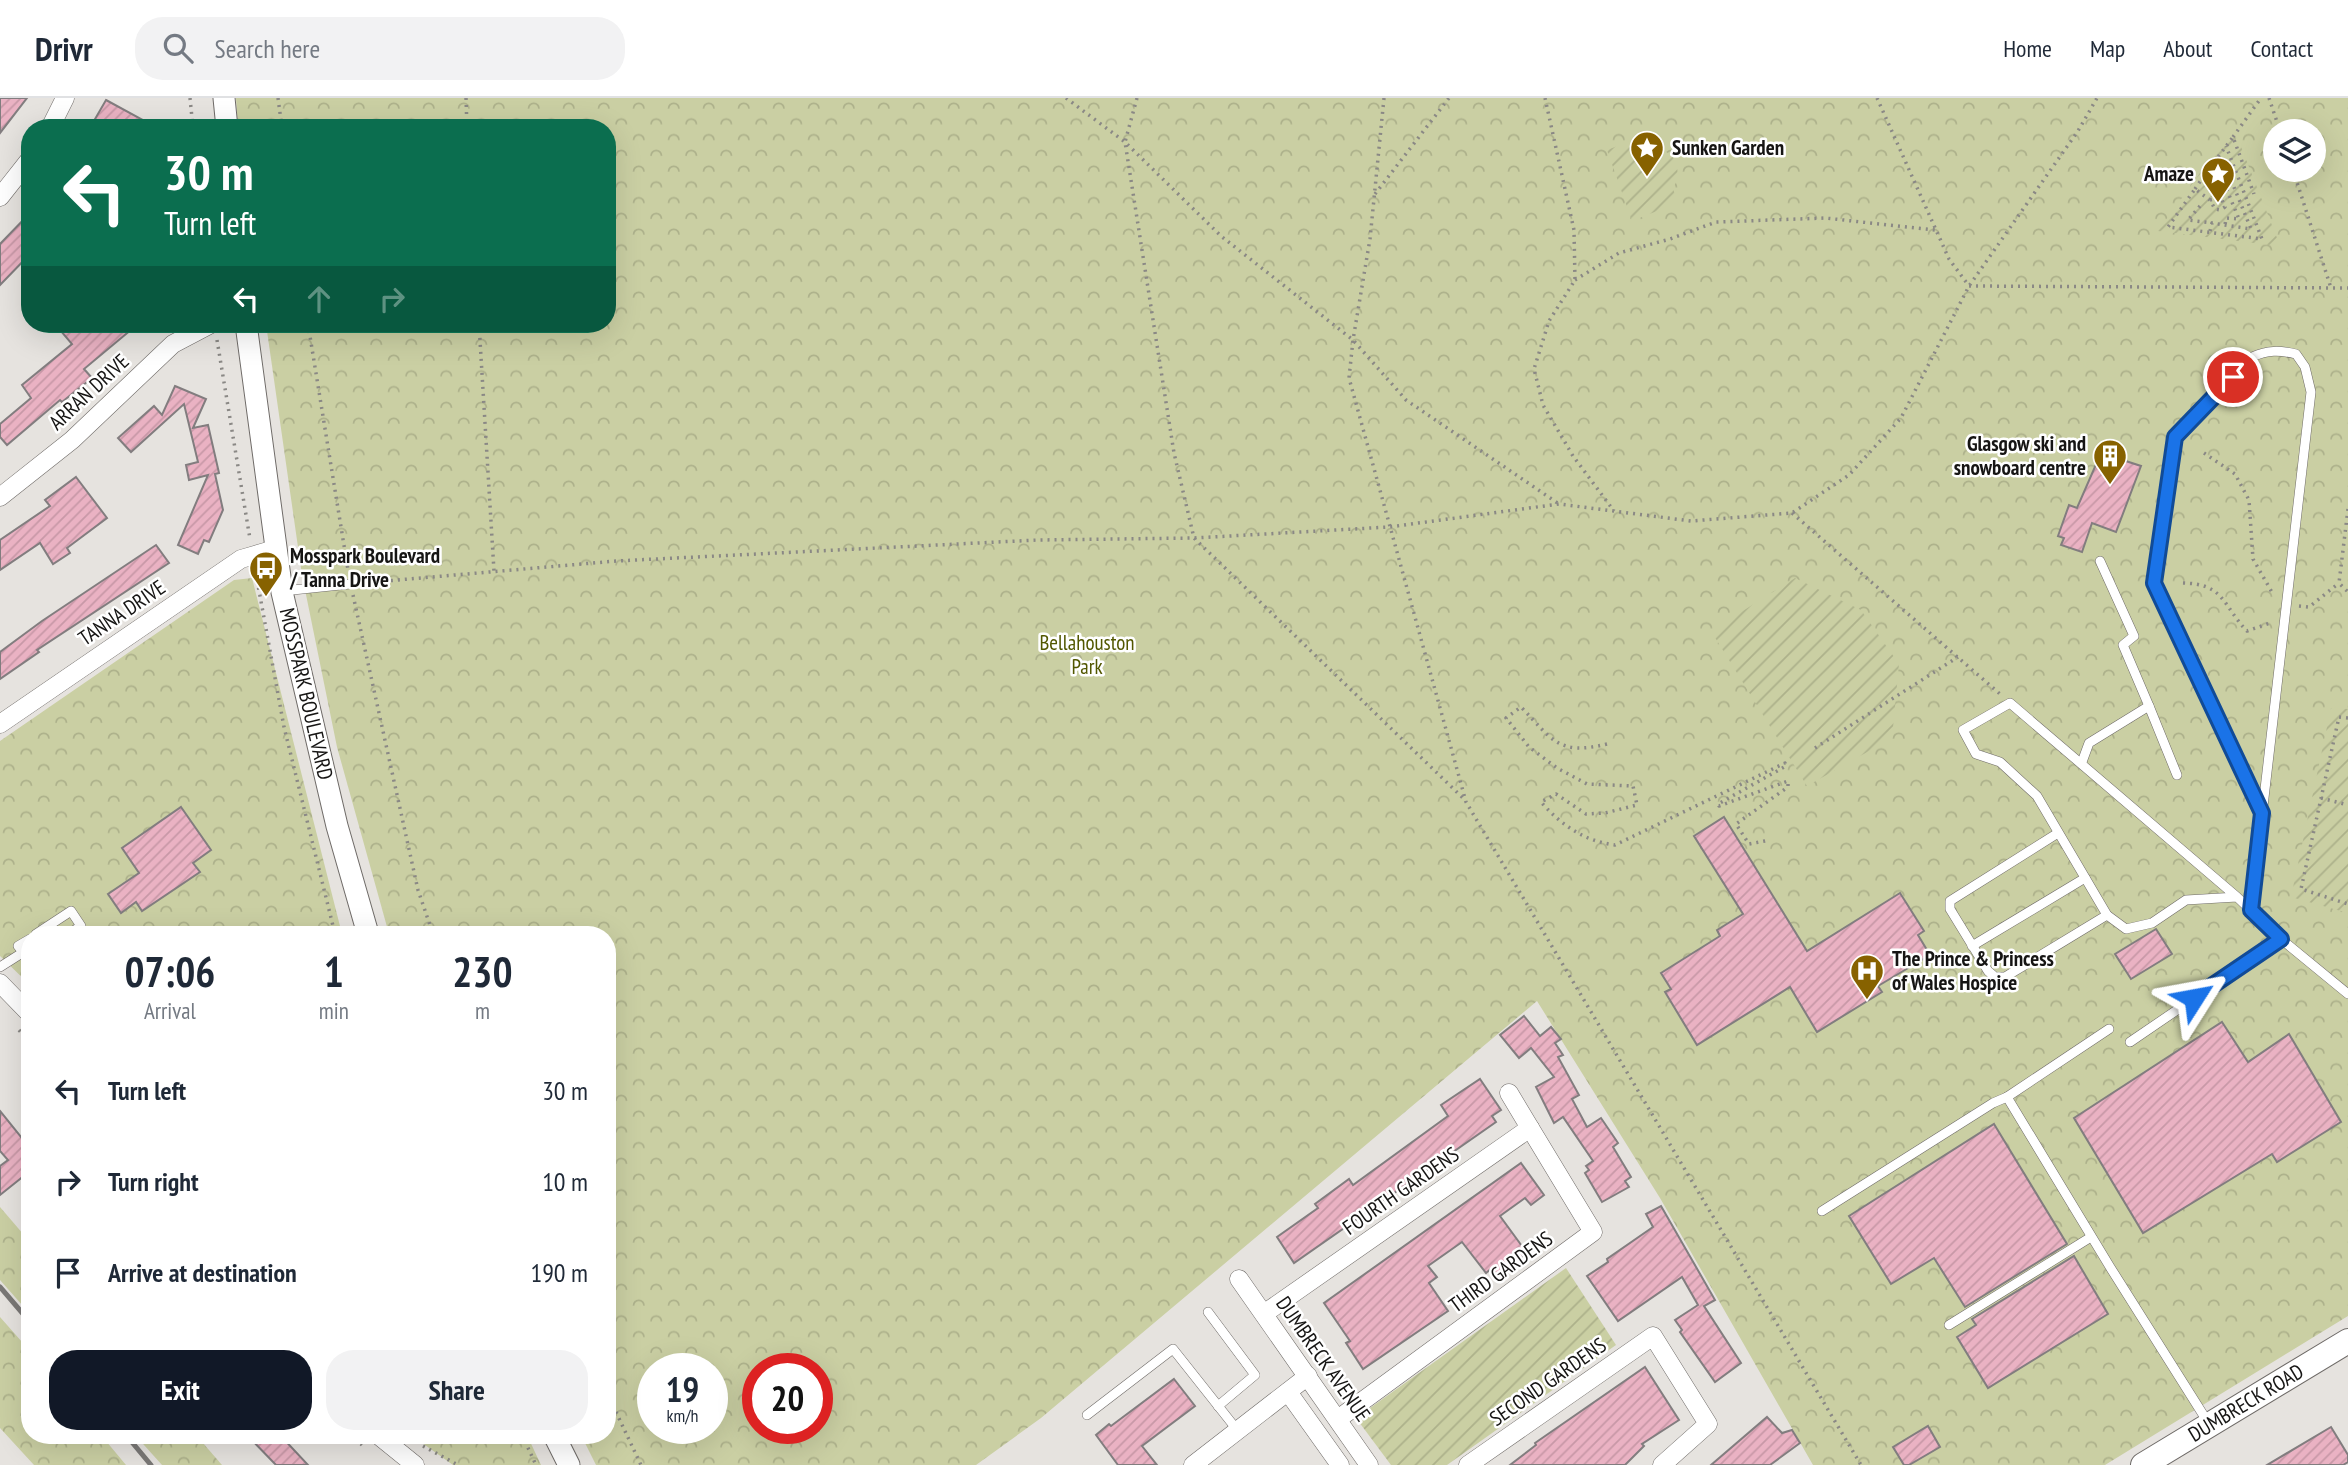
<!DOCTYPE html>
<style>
body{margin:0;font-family:"PT Sans Narrow",sans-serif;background:#f2f2f3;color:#1f2937;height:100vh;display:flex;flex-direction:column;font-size:26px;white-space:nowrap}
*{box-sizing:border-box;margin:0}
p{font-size:23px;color:#747a83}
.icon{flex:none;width:38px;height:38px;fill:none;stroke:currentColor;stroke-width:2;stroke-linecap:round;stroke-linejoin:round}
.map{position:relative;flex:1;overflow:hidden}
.sheet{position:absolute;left:21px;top:828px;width:595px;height:518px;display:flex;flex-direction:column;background:#fff;border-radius:28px;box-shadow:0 7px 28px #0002}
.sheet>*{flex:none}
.guide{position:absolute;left:21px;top:21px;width:595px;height:214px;border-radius:28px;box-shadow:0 7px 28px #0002;background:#0b6e4f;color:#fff;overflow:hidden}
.tools{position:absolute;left:2263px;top:21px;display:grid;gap:14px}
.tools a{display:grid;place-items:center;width:63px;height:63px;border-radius:50%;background:#fff;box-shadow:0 7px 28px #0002;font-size:35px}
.speed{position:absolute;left:637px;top:1255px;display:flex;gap:14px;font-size:35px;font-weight:700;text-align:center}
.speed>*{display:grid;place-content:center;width:91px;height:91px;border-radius:50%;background:#fff;box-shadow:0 7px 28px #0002;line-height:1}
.speed small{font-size:18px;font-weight:400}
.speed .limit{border:10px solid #d22;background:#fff;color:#111}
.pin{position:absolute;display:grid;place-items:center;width:60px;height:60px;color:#fff;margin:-30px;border:4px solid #fff;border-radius:50%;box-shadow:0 2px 7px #0007}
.me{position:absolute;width:77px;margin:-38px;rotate:56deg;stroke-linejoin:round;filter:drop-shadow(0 0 5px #0008)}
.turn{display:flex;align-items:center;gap:24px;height:147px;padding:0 28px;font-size:32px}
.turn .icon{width:91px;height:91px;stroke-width:2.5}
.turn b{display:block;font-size:49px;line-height:60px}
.lanes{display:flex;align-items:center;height:66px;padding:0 28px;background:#0003;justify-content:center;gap:35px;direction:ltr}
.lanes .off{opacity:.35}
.eta{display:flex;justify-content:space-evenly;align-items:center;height:119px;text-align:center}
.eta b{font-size:42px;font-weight:700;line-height:49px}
.button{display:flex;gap:14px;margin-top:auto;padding:14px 28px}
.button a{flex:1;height:80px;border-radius:28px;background:#111827;color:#fff;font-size:28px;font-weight:700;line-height:80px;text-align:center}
.button a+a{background:#f2f2f3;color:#1f2937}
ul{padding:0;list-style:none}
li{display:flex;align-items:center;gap:21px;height:91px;padding:0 28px}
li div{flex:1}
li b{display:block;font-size:26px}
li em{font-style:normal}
header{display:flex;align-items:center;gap:42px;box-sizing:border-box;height:98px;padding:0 35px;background:#fff;border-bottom:2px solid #e0e1e3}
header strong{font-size:33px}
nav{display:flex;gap:38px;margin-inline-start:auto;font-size:24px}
.search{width:490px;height:63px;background:#f2f2f3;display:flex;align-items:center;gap:18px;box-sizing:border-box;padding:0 24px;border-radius:28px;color:#747a83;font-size:26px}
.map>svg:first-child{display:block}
</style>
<header>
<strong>Drivr</strong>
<div class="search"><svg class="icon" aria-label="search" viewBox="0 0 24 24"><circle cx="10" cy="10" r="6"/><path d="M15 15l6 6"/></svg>Search here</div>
<nav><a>Home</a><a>Map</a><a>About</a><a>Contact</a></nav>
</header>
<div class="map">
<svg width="2348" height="1367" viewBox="0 0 2348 1367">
<defs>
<pattern id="forest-crowns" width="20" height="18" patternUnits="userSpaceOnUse" patternTransform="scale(1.75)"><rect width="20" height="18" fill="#cacfa3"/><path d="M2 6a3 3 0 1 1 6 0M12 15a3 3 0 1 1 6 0" fill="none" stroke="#adb18b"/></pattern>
<pattern id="garden-furrows" width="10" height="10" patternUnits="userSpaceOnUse" patternTransform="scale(1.75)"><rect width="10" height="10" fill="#cacfa3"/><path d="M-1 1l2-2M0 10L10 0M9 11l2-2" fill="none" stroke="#adb18b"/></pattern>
<pattern id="building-hatch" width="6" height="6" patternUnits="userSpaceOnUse" patternTransform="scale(1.75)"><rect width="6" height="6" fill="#eab2c3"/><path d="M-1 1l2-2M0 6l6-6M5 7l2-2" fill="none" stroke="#c898a7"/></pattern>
</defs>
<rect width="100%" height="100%" fill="#e6e3df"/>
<!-- forest -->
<g fill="url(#forest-crowns)" fill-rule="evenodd">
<path d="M236,0H2348V1218L2105,1367H1813L1660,1100L1537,903L1041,1320L976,1367H596L581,1337H607V836H389L337,649L302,477L266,226H607V30H238ZM2275,33H2314V72H2275ZM653,1270H712V1330H653ZM758,1270H817V1330H758Z"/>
<path d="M252,480L342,836H30V887L0,858V643L234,482Z"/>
<path d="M0,1109L30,1144V1216L0,1182Z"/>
<path d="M0,1219L30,1253V1337H101L126,1367H34L0,1330Z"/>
<path d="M135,1337H196L222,1367H162Z"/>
<path d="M411,1337H527L541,1367H453Z"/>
</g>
<!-- garden -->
<g fill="url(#garden-furrows)">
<path d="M1652,35L1659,53C1678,52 1682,78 1673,90L1677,105L1632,123L1607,52Z"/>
<path d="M2229,35L2238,41L2279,145L2270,147L2158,133Z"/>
<path d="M1795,480L1861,512L1899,566L1892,640L1807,688L1711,533Z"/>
<path d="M2331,610L2348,611V815L2291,799Z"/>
<path d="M1566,1170L1616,1247L1447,1367H1391L1356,1320Z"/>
</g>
<!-- building -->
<g fill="url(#building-hatch)" stroke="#827d7f" stroke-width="2">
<path d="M0,0H27L0,35Z"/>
<path d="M106,2L143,22L91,28Z"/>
<path d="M30,115V156L0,187V146Z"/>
<path d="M55,226H138L84,271L92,280L62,304L60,302L7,347L0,339V326L31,300L22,287L72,246Z"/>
<path d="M175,288L206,301L193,330L208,327L219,375L215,376L223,412L209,444L204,442L198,456L178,447L208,377L189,382L186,367L198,364L184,306L131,354L118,340L154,308L162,317Z"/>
<path d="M2101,355L2141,368L2116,434L2092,425L2082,454L2061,447L2064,440L2058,438L2069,407L2077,410Z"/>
<path d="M76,379L107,420L67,450L70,455L53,466L40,445L0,472V442L50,408L45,402Z"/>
<path d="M156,447L169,465L37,552L39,554L0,581V554L42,523Z"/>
<path d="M181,709L211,752L193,765L200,774L142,813L136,804L121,815L108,796L139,775L122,750Z"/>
<path d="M1724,719L1807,853L1900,795L1924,833L1918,837L1930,857L1878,888L1882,894L1817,934L1790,889L1697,947L1665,894L1671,891L1661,875L1720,838L1717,832L1743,816L1694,738Z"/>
<path d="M2156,831L2172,856L2131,881L2115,856Z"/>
<path d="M1524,918L1540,938L1551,929L1561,941L1555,945L1563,957L1558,959L1579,997L1572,1001L1587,1029L1601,1020L1618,1045L1613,1049L1631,1079L1625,1083L1629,1089L1602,1104L1585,1075L1589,1072L1586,1068L1593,1063L1563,1019L1554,1025L1536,989L1554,979L1531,950L1519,960L1500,937Z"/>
<path d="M2222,924L2248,964L2289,936L2341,1024L2277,1064L2272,1056L2143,1135L2074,1020Z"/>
<path d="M1480,981L1501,1012L1492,1018L1496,1024L1294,1165L1277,1139L1318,1110L1315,1106L1349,1081L1353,1087L1448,1018L1441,1007Z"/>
<path d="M0,1013L30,1050V1073L0,1097V1068L8,1062L0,1053Z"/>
<path d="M1994,1026L2067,1146L1965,1209L1934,1160L1891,1186L1849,1118Z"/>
<path d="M1521,1065L1544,1097L1531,1107L1525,1100L1500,1118L1527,1155L1497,1177L1492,1170L1486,1175L1462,1144L1428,1168L1437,1179L1429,1185L1448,1213L1363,1271L1346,1245L1350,1243L1324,1205Z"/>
<path d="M1661,1108L1715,1202L1704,1208L1741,1265L1715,1284L1680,1234L1682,1232L1675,1222L1698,1207L1682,1179L1618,1223L1587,1178L1608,1164L1607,1161L1653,1129L1646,1116Z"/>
<path d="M2074,1158L2108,1216L1988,1290L1957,1239L1976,1227L1972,1221Z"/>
<path d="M1645,1269L1679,1322L1642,1346L1644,1348L1625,1367H1510L1536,1347L1535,1345Z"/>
<path d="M1174,1281L1195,1308L1142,1348L1157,1367H1118L1096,1337L1109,1326L1111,1328Z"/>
<path d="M1767,1319L1782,1335L1792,1332L1800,1345L1770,1367H1711Z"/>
<path d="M1928,1328L1940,1349L1909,1367H1904L1893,1349Z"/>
<path d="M2331,1329L2348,1357V1364L2343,1367H2267Z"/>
<path d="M247,1337H280L308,1367H276Z"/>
</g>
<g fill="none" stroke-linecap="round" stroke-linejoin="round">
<!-- service casing -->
<g stroke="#6f6b68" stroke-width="10">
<g id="service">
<path d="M2100,463L2134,538L2123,547L2149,608"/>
<path d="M283,493L350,486"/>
<path d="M2082,664L2089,645L2149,608L2177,677"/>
<path d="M2058,735L1950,803V811L1988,873L1995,879H2005L2107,817"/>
<path d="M2237,799L2186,802L2152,825L2126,831L2107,817L2037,698L2000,664L1976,656L1963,632L2010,605L2237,799L2281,841L2348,896"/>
<path d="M2251,812L2311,294L2305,269L2296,256C2279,252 2268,252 2252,259L2175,339L2154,485L2262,715"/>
<path d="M36,836L71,813L81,828L69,836"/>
<path d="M30,841L18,848L30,863"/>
<path d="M1972,848L2085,780"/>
<path d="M0,869L22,855"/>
<path d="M2109,931L2007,999L2110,1169L2209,1326"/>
<path d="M2130,944L2281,841"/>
<path d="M1822,1113L1993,1005L2007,999"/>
<path d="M1208,1214L1255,1277L1218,1308"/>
<path d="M1949,1227L2091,1139"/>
<path d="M1087,1317L1173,1251L1238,1333"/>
</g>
</g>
<!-- minor casing -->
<g stroke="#6f6b68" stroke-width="19">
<g id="minor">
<path d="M50,30L65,0"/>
<path d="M0,99L30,61"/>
<path d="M0,399L72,342L173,246L211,226"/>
<path d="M0,626L241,461L275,451"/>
<path d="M0,885L30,916"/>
<path d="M1239,1181L1369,1367"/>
<path d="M1265,1215L1530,1030L1509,995"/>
<path d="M1288,1294L1340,1367"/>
<path d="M1338,1321L1593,1134L1530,1030"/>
<path d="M378,1337L415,1367"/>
<path d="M1193,1367L1308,1278"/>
<path d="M1468,1367L1653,1238L1708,1326L1662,1367"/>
</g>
</g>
<!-- tertiary casing -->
<g stroke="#6f6b68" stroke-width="23">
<g id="tertiary">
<path d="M224,0L227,30"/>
<path d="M246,226L282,494L337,728L368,836"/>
<path d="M554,1337L569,1367"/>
</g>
</g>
<!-- secondary casing -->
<g stroke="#6f6b68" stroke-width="26">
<path id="secondary" d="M2143,1367L2348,1243"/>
</g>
<!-- path -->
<g stroke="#8a8885" stroke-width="3.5" stroke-dasharray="2 5" stroke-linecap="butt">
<path d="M190,0L193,30"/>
<path d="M278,0L282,30"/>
<path d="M466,0L467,30"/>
<path d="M1066,0L1125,44L1221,138L1353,242L1406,302L1559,406"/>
<path d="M1137,0L1125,44L1174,355L1194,440L1464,701"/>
<path d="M1384,0L1370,141L1353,242L1349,280L1466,704L1861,1367"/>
<path d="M1545,0L1574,132L1575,182L1549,223L1534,271L1543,307L1573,358L1614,413"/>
<path d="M1877,0L1949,161L1969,188L2348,190"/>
<path d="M2269,0L2280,33"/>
<path d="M2233,39L2261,0"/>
<path d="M2293,72L2331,190"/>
<path d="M2224,85L2239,121L2226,120L2225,127"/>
<path d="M2195,91L2203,79"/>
<path d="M2215,94L2229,79"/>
<path d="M1375,96L1449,0"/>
<path d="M2210,102L2221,100L2225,109L2220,112L2215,111L2210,102L2195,91L2168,129L2262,141L2226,48"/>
<path d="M2200,108L2188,122L2212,125"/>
<path d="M2210,133L2212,125L2251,131L2225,67L2211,85L2203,79L2233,39L2254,96"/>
<path d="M1575,182L1619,155L1670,141L1716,124L1825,120L1935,132"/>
<path d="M308,226L348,472"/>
<path d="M479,226L494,473"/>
<path d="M217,242L250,441"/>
<path d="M2204,355L2235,376L2249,402L2253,461L2273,496"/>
<path d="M2348,411L2339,485L2348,494"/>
<path d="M1792,415L2000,596"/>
<path d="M256,476L284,629L335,836"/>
<path d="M363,485L616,463L1038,442L1194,440L1389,429L1559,406L1691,423L1792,415L1849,377L1901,320L1969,188L2078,33L2097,0"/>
<path d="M2183,485C2225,486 2222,507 2247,533L2270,525"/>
<path d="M353,497L418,792L433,836"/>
<path d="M2299,508L2309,509L2339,485"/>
<path d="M2348,620L2339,619L2301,791L2348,806"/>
<path d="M1607,646C1558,658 1553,642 1521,609L1506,620L1529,649L1557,670L1587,686L1633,688L1637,707L1605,715L1586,716L1556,696L1541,704C1561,727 1584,743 1615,747L1785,665L1786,668L1718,706L1719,708L1788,683V689L1736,726L1749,746L1770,742"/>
<path d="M1815,650L1958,559"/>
<path d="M2321,700L2348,707"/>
<path d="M19,932L30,945"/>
<path d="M607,1295L641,1367"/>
<path d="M350,1337L362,1347"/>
<path d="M522,1337L536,1367"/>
<path d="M423,1348L458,1367"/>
</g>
<!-- service -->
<use href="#service" stroke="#fff" stroke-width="9"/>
<!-- minor -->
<use href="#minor" stroke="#fff" stroke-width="18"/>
<!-- tertiary -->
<use href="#tertiary" stroke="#fff" stroke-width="21"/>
<!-- secondary -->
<use href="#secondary" stroke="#fff" stroke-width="24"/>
<!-- rail -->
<g stroke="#7a7876" stroke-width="5">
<path d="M0,1189L30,1224"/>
<path d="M126,1337L151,1367"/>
</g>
</g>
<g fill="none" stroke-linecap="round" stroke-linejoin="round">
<!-- route casing -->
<g stroke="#114b97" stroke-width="18">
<path id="route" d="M2194,900L2281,841L2251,812L2262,715L2154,485L2175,339L2233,279"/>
</g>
<!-- route -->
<use href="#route" stroke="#1a73e8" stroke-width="12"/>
</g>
<!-- icons -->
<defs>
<g id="sight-pin" transform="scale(1.75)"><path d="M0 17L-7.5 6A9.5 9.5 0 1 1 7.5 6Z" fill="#876200" stroke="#fff"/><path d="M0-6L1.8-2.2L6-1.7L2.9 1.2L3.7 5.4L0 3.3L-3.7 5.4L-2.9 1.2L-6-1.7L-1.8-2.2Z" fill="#fff"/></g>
<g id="building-pin" transform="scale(1.75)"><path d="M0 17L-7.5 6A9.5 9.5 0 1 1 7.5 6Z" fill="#876200" stroke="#fff"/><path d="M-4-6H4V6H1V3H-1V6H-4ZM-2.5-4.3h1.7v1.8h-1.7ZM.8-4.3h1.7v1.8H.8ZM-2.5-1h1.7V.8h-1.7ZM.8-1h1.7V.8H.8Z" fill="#fff"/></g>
<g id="bus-pin" transform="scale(1.75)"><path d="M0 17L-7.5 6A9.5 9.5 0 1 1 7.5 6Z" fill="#876200" stroke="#fff"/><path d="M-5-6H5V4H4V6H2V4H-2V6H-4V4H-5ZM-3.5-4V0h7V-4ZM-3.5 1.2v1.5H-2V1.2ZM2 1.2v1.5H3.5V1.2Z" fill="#fff"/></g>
<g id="hospital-pin" transform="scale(1.75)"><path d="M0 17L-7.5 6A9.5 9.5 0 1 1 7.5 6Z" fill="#876200" stroke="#fff"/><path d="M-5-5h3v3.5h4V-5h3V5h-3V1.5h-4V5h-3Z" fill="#fff"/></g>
</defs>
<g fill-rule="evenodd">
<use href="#sight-pin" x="1647" y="50"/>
<use href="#sight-pin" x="2218" y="76"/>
<use href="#building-pin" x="2110" y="358"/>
<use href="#bus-pin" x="266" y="470"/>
<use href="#hospital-pin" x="1867" y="873"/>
</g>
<g text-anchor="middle" stroke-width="5" stroke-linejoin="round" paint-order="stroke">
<!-- poi labels -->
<g font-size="21" font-weight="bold" fill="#161514" stroke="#fff" text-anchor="start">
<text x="1672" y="57">Sunken Garden</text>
<text x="2194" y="83" text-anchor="end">Amaze</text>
<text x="2086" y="353" text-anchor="end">Glasgow ski and<tspan x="2086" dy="24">snowboard centre</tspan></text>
<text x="290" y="465">Mosspark Boulevard<tspan x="290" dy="24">/ Tanna Drive</tspan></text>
<text x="1892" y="868">The Prince &amp; Princess<tspan x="1892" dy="24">of Wales Hospice</tspan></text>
</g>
<!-- street labels -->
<g font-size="21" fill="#161514" stroke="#fff">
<text transform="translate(89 294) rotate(-43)" y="7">ARRAN DRIVE</text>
<text transform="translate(122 515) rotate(-34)" y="7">TANNA DRIVE</text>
<text transform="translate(306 596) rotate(77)" y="7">MOSSPARK BOULEVARD</text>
<text transform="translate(1401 1093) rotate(-35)" y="7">FOURTH GARDENS</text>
<text transform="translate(1501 1174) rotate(-36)" y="7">THIRD GARDENS</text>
<text transform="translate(1323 1261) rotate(55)" y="7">DUMBRECK AVENUE</text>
<text transform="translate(1548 1284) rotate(-35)" y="7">SECOND GARDENS</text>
<text transform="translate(2246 1305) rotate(-31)" y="7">DUMBRECK ROAD</text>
</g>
<!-- park labels -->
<g font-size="21" fill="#525700" stroke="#fff">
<text x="1087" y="552">Bellahouston<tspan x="1087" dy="24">Park</tspan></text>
</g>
</g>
</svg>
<div class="tools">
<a><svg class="icon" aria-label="layers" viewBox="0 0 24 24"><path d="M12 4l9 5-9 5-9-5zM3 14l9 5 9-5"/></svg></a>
</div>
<div class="speed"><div>19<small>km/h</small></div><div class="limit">20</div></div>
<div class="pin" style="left:2233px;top:279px;background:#d93025"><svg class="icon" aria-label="arrive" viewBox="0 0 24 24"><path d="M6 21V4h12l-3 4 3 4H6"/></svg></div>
<svg class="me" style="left:2194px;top:900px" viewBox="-20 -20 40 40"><path d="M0-17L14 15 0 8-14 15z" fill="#1a73e8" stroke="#fff" stroke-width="4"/></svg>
<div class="guide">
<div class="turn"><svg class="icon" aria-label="left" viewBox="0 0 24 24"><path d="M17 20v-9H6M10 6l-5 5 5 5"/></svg><div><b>30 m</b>Turn left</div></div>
<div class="lanes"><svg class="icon" aria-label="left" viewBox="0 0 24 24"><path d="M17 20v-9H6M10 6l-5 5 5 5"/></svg><svg class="icon off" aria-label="ahead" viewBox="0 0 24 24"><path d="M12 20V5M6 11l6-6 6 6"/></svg><svg class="icon off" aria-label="right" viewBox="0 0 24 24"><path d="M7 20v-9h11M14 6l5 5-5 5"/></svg></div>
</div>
<section class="sheet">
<div class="eta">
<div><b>07:06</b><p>Arrival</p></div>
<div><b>1</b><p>min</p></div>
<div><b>230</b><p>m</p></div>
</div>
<ul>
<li><svg class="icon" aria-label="left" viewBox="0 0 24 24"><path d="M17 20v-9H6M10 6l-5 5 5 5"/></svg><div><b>Turn left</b></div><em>30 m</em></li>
<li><svg class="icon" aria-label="right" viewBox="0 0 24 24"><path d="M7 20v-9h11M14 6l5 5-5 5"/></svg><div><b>Turn right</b></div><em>10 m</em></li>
<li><svg class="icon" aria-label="arrive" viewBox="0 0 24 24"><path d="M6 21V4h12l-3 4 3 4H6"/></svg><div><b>Arrive at destination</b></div><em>190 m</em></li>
</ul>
<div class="button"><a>Exit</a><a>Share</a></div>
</section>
</div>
